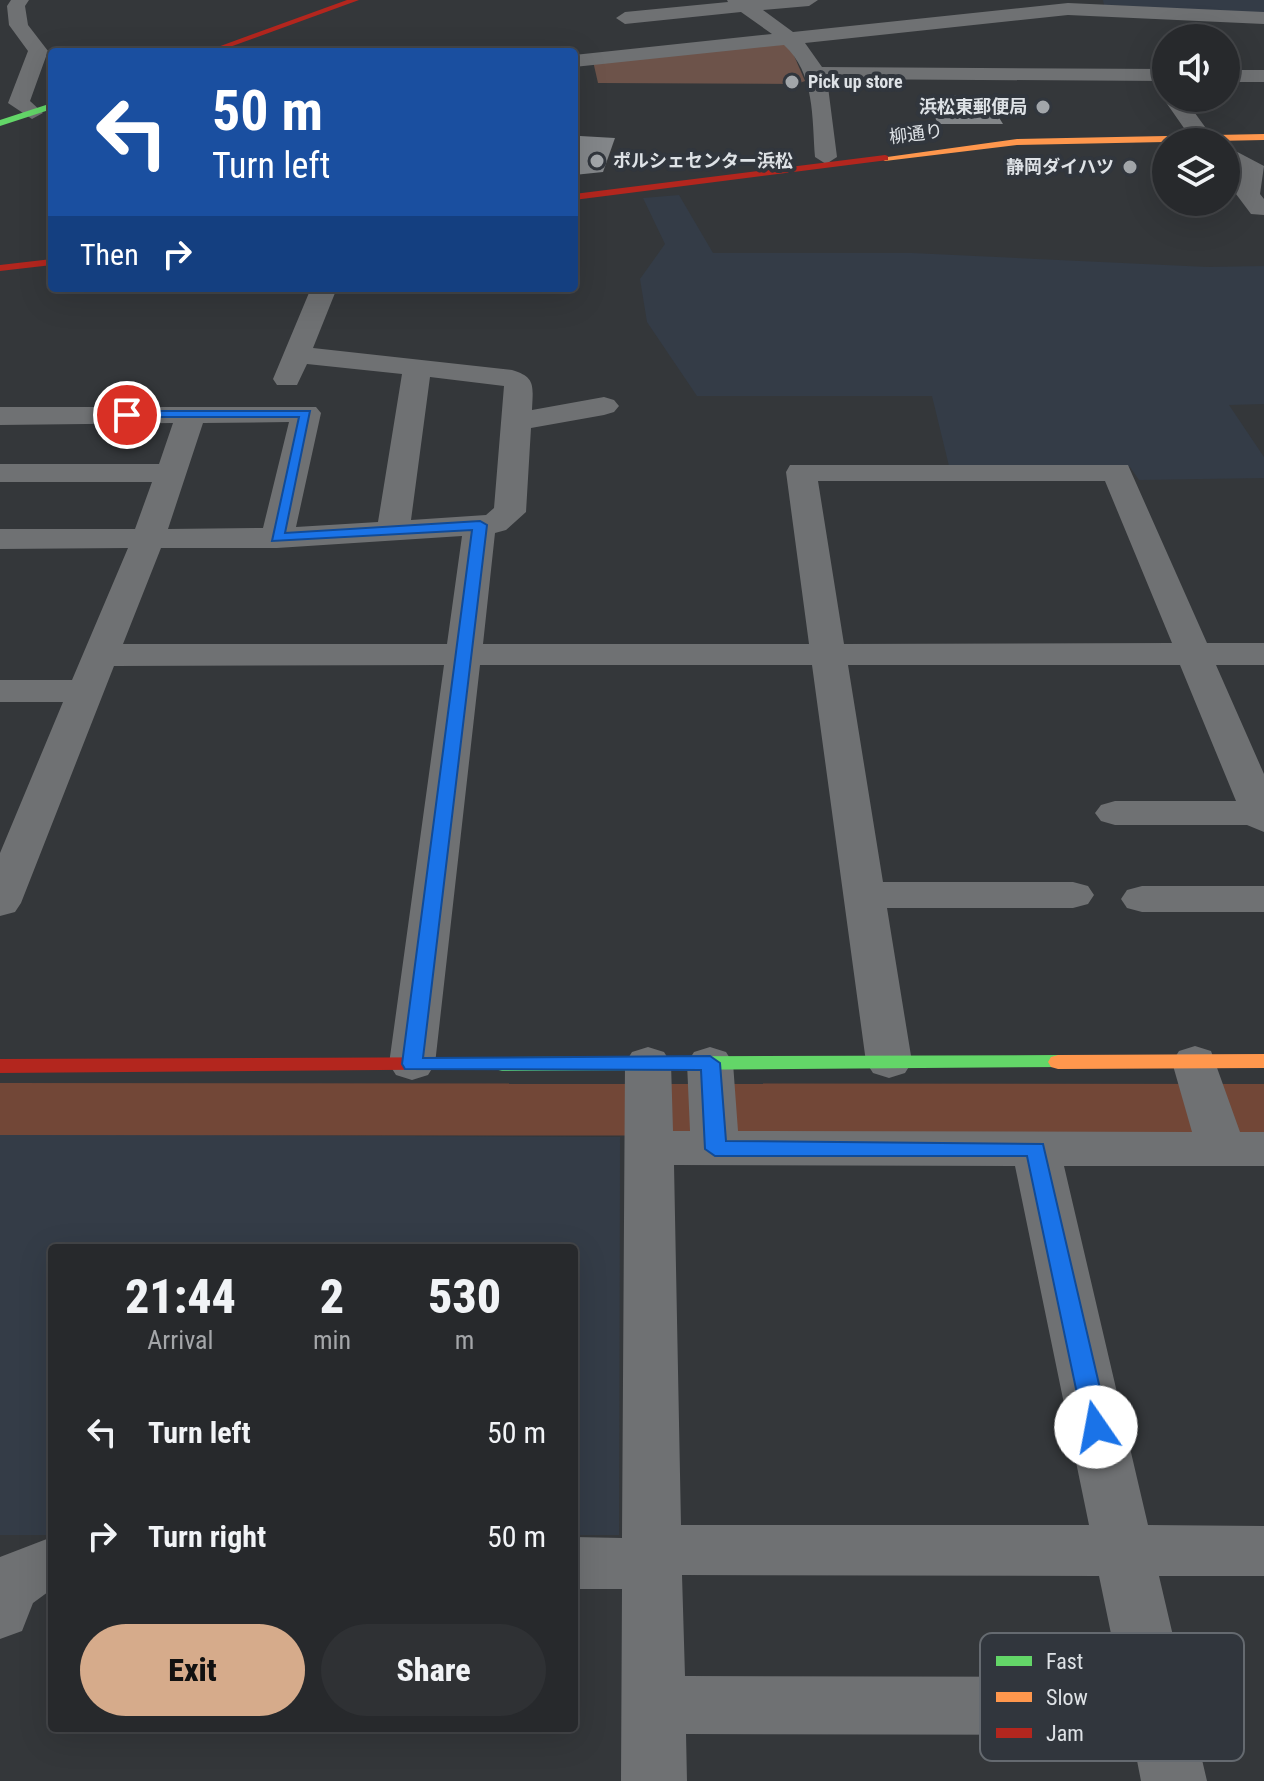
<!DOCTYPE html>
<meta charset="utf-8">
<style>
body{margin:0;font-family:"Roboto Condensed","Noto Sans JP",sans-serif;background:#2f3134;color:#f1f3f6;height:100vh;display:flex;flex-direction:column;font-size:30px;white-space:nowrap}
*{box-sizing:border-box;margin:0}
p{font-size:26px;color:#a4a6a9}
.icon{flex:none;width:44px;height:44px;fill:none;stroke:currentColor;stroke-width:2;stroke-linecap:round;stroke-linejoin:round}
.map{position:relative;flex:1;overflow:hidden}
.sheet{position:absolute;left:48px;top:1244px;width:530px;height:488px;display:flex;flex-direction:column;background:#27292c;border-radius:8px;box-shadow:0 8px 32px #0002,0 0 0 2px #434548}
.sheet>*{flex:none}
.banner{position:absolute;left:48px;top:48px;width:530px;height:244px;border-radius:8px;box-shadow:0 8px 32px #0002,0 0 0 2px #434548;background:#1a4fa0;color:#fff;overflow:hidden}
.tools{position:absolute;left:1152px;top:24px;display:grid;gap:16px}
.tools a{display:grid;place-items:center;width:88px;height:88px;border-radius:50%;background:#27292c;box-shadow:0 8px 32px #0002,0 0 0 2px #434548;font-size:40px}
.pin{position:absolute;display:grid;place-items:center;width:68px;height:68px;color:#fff;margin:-34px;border:4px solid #fff;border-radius:50%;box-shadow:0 2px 8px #0007}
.me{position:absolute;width:88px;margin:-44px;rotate:348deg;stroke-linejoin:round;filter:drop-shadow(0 0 6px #0008)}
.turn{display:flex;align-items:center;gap:28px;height:168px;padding:0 32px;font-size:36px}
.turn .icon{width:104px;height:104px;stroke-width:2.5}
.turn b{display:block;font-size:56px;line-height:68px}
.then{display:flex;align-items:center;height:76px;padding:0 32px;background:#0003;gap:16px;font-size:30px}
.eta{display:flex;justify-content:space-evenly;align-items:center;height:136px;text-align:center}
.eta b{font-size:48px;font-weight:800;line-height:56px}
.cta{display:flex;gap:16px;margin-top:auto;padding:16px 32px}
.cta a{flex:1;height:92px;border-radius:48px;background:#d6ab8b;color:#111;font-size:32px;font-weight:800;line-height:92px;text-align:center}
.cta a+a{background:#2f3134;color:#f1f3f6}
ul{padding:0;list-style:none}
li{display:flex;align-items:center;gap:24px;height:104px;padding:0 32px}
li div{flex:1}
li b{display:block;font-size:30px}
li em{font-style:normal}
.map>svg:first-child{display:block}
</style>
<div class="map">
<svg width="1264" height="1781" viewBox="0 0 1264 1781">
<rect width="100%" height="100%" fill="#34373a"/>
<!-- built -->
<g fill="#343c47">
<path d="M1103,0H1264V13L1104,5Z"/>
<path d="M679,195L713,253H912L1208,267L1264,266V404L1229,405L1264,457V478L1139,480L1130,467L949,466L932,396H697L647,322L640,279L665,244L643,198Z"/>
<path d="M0,1134L620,1137L619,1535H574V1248H52V1535H0Z"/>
</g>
<!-- green -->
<path fill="#6d534a" d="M789,44L805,81L797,84L598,83L593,61Z"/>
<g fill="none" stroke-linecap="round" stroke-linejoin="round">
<!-- river -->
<path fill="#724737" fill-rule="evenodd" d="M0,1083L1264,1084V1136L0,1135Z"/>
</g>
<!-- building -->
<g fill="#838689">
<path d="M925,95H985L1003,124H938Z"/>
<path d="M580,136L615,138L603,172L574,175V151Z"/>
</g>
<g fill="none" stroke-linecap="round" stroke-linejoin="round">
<!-- street -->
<g fill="#6f7173" fill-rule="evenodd">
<path d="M11,0H29L25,6L28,25L48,51L30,101L43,113L32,119L8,103L28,51L9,25L7,6Z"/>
<path d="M727,0H818L809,6L763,10L793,32L1068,3L1264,12V24L1068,15L805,43L822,67L1166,69V81L827,79L837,157L826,164L815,157C812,118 815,73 784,45L574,67V55L772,34L741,12L625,24L616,18L625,12L728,2Z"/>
<rect x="1226" y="70" width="38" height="12"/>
<path d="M1166,93V98H1184L1216,142H1188L1186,131L1163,98Z"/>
<path d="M1226,146L1264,166L1260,194L1264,199V215L1251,214L1236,194L1241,170L1226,162Z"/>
<path d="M311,288H337L313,348L512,370C536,377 533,386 532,410L604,397L614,400L619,406L614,412L604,415L531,428L526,512L506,530L495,533L483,644H809L786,472L790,465H1128L1207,643H1264V665H1216L1264,774V832L1247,825H1115L1101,821L1095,813L1101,805L1115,801H1236L1180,665H848L883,882H1073L1088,886L1094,895L1088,904L1073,908H887L912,1062L905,1073L889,1078L873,1073L866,1062L812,665H480L435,1064L428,1075L412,1080L396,1075L389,1064L444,665L114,666L21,903L15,912L0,916V853L63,702H0V680H72L128,548L0,549V529H135L152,482H0V464H159L173,423L0,425V407H316L321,413L296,527L378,522L402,374L307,364L297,385H277L273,379ZM430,377L504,386L494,508L486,515L411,520ZM289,422L263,528L168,529L203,423ZM818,481H1105L1172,643L844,644ZM462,536L447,644H123L161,548H277Z"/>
<path d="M1142,886H1264V912H1142L1127,908L1121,899L1127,890Z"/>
<path d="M1195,1046L1211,1051L1240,1132H1264V1166H1064L1148,1525L1264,1526V1576H1159L1207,1781H1141L1132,1735L686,1734L687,1781H621L622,1589H574V1537L622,1538L625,1063L632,1052L648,1047L664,1052L671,1063L673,1131H690L687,1063L694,1052L710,1047L726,1052L733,1063L738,1131L1192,1132L1172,1062L1179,1051ZM674,1165L1015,1166L1089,1525H681ZM682,1575L1099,1576L1120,1677L685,1676Z"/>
<path d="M52,1537V1589L33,1603L22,1631L0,1639V1557Z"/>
</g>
<!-- fast -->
<g fill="#63d668" fill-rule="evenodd">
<path d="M52,103V109L0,126V120Z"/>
<path d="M1058,1055L1065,1057L1068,1062L1065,1067L502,1071L495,1069L492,1064L495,1059L502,1057Z"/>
</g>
<!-- slow -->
<g fill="#ff974d" fill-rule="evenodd">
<path d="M1264,134V140L1017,145L885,161L880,158L1017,139Z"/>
<path d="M1264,1054V1068L1058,1069L1051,1067L1048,1062L1051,1057L1058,1055Z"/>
</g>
<!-- jam -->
<g fill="#b3261e" fill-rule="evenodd">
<path d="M347,0H359L216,52H204Z"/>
<path d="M885,155L888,156V160L574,200V194Z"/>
<path d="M52,259V265L0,271V265Z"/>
<path d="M502,1057L509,1059L512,1064L509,1069L0,1073V1059Z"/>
</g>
</g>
<!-- route -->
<path fill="#1a73e8" stroke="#114b97" stroke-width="2" d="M127,411H310L285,533L480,521L487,525L423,1058L710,1056L720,1063L726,1141L1043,1144L1109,1427L1105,1434L1096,1437L1088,1434L1084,1427L1027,1156H715L705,1149L701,1070L405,1069L402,1064L472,530L272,541L299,417H123L121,415Z"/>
<!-- markers -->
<g fill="#a2a6aa" stroke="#31363d" stroke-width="3">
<circle cx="792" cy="82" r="8"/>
<circle cx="1043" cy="107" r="8"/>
<circle cx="597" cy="161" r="8"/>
<circle cx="1130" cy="167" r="8"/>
</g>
<g text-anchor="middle" stroke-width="8" stroke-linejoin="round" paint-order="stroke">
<!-- far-poi labels -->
<g font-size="18" font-weight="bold" fill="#dee2e6" stroke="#31363d" text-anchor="start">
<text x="808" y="88">Pick up store</text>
<text x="1027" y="113" text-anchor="end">浜松東郵便局</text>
<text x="613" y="167">ポルシェセンター浜松</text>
<text x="1114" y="173" text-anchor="end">静岡ダイハツ</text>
</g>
<!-- far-street labels -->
<g font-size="18" fill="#dee2e6" stroke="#31363d">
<text transform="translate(916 134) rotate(-7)" y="6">柳通り</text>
</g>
</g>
<!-- legend -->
<rect x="980" y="1633" width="264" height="128" rx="12" fill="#31363d" stroke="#656a70" stroke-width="2"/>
<rect x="996" y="1656" width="36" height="10" fill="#63d668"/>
<rect x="996" y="1692" width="36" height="10" fill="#ff974d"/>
<rect x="996" y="1728" width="36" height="10" fill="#b3261e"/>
<g font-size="22" fill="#dee2e6">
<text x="1046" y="1669">Fast</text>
<text x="1046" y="1705">Slow</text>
<text x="1046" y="1741">Jam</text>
</g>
</svg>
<div class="tools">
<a><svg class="icon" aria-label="sound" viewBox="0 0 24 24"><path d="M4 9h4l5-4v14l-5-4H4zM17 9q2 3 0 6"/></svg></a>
<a><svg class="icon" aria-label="layers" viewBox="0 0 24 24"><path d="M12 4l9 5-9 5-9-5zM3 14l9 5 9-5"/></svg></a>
</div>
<div class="pin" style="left:127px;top:415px;background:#d93025"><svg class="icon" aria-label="arrive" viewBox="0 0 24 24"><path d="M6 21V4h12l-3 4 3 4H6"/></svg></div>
<svg class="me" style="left:1096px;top:1427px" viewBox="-20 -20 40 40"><circle r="19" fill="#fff"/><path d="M0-13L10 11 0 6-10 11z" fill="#1a73e8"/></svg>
<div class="banner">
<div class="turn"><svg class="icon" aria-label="left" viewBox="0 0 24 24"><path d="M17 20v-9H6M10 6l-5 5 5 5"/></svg><div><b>50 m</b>Turn left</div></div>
<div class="then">Then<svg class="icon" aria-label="right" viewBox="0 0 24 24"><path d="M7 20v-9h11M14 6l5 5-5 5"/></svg></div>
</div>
<section class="sheet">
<div class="eta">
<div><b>21:44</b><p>Arrival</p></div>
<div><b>2</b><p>min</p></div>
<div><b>530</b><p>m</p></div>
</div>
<ul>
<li><svg class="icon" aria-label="left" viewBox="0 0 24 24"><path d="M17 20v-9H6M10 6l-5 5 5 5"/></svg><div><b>Turn left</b></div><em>50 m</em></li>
<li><svg class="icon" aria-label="right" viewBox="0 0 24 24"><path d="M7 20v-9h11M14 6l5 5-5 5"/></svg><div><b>Turn right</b></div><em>50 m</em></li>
</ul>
<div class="cta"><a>Exit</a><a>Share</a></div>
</section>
</div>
